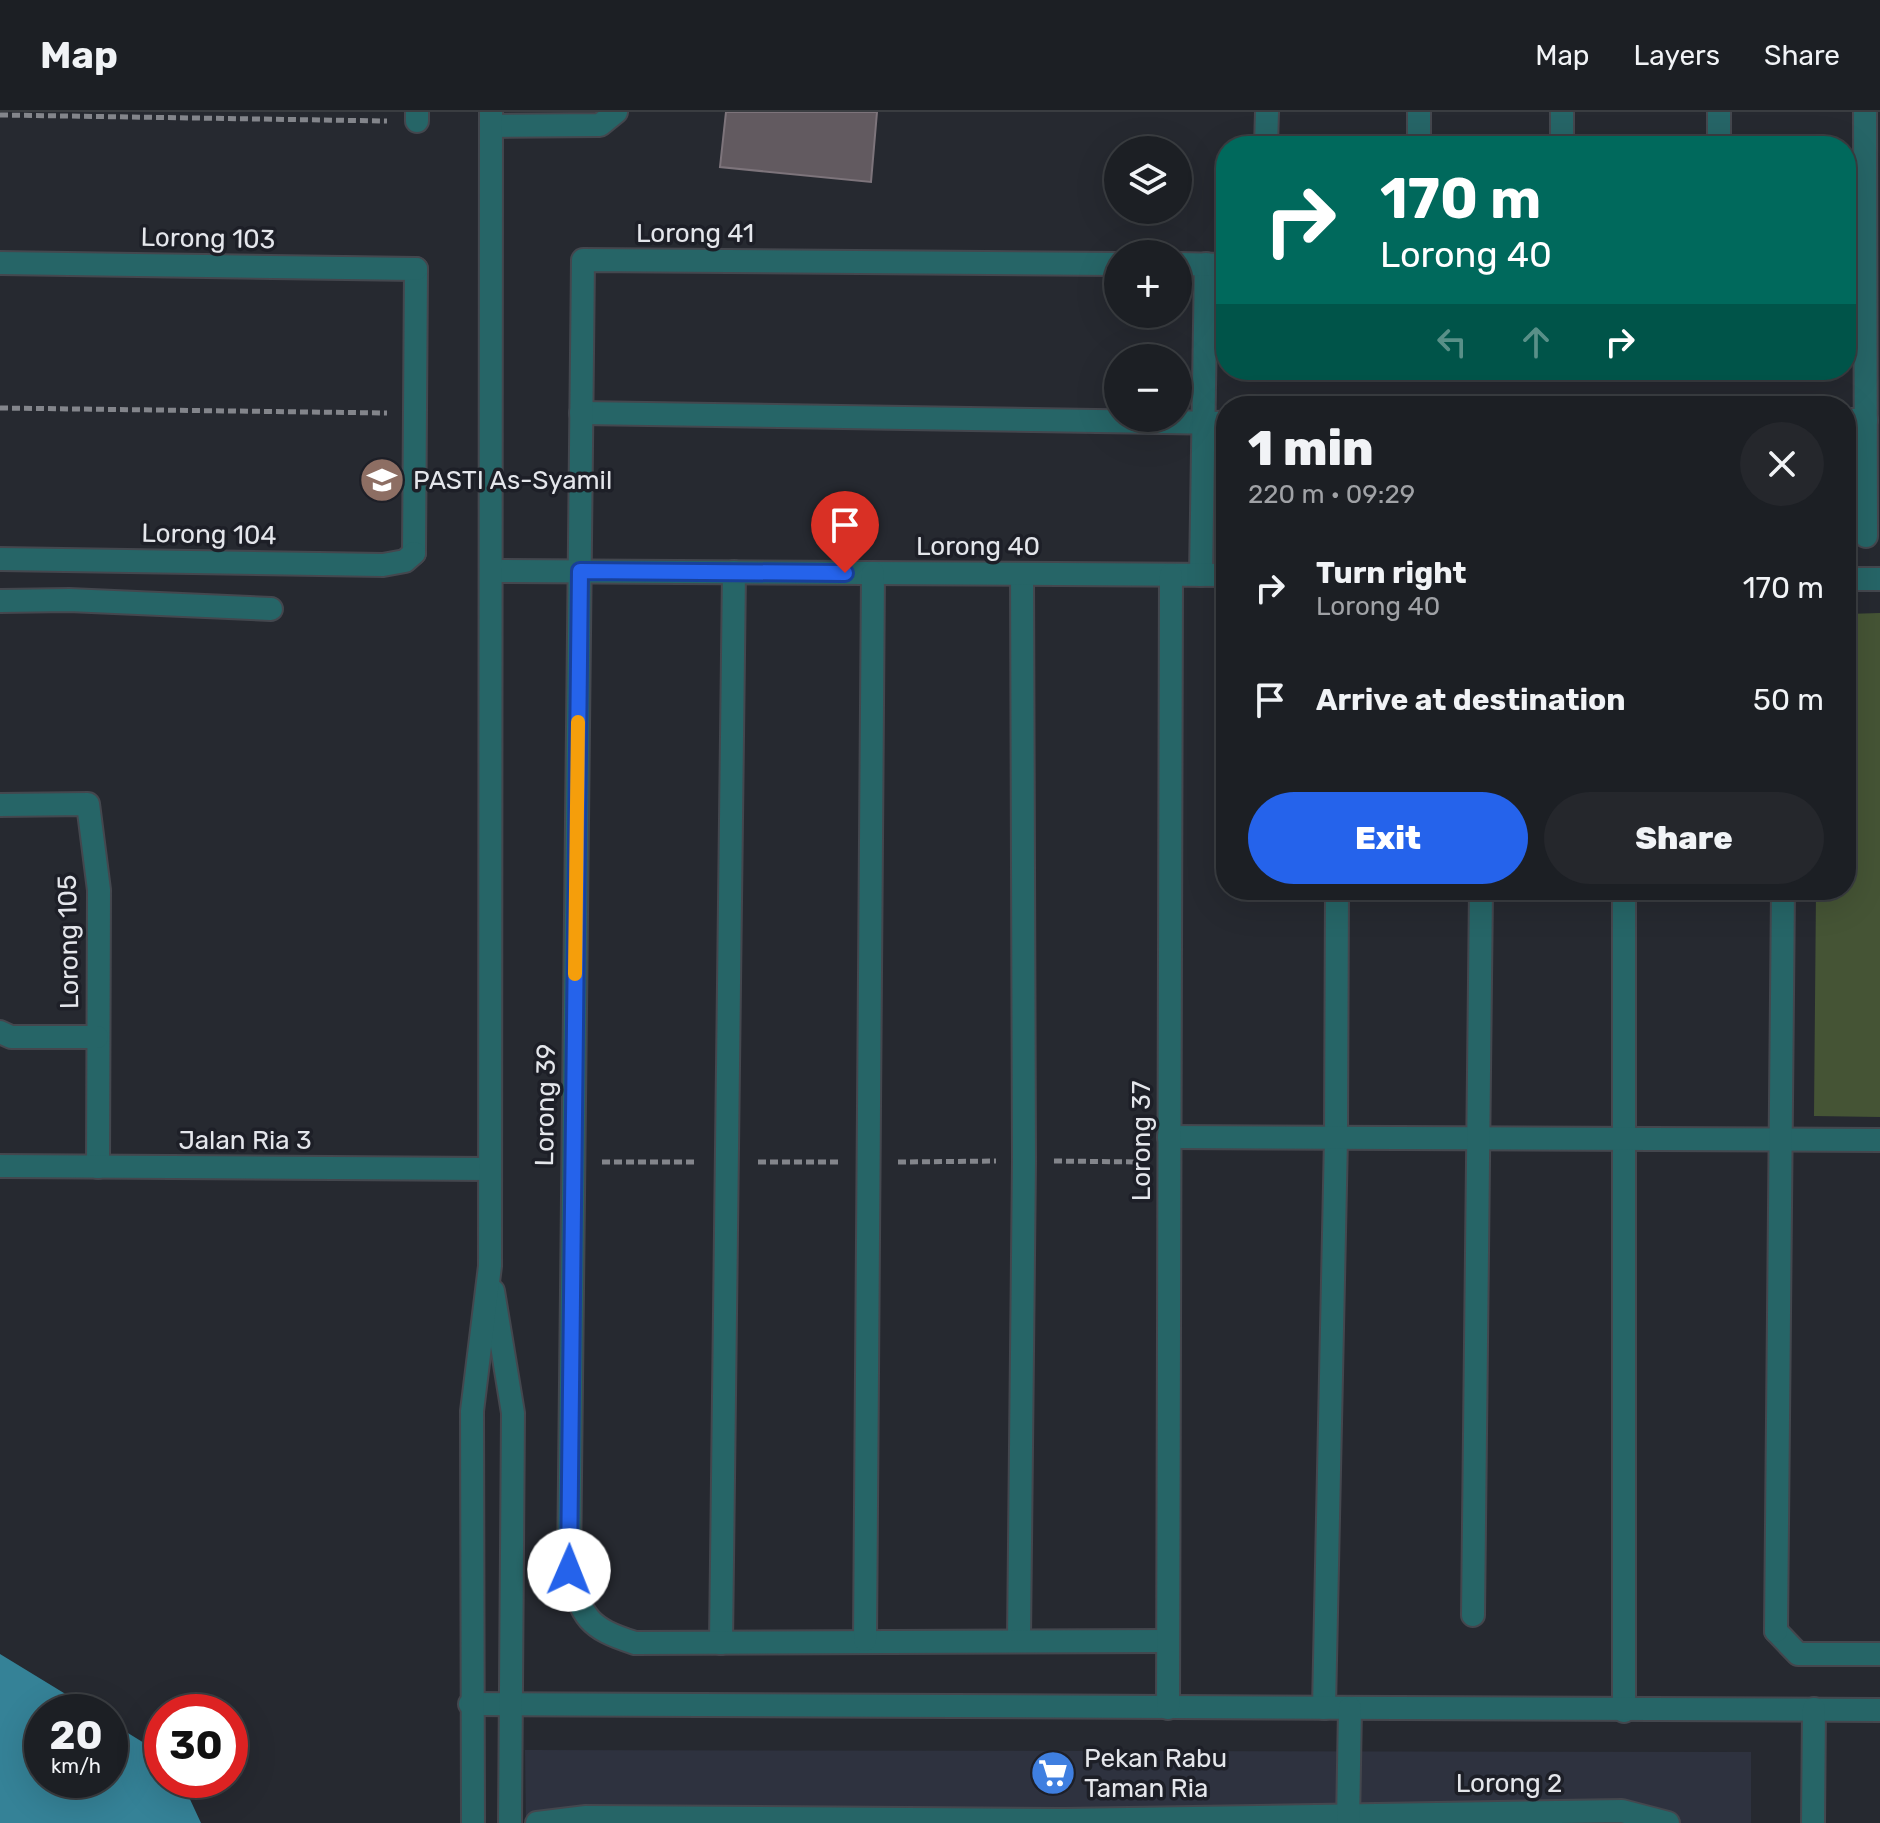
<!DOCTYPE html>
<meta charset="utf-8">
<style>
body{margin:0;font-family:Rubik,sans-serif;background:#25272c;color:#f1f3f6;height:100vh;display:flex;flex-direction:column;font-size:30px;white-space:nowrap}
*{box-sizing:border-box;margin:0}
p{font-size:26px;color:#a0a2a6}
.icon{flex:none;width:44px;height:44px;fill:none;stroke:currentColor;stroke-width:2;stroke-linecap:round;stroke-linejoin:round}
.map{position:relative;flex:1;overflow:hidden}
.sheet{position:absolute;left:1216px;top:284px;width:640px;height:504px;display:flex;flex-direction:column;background:#1c1f24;border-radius:32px;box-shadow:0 8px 32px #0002,0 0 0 2px #3a3d41}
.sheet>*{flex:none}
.banner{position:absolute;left:1216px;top:24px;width:640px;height:244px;border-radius:32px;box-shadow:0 8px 32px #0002,0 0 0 2px #3a3d41;background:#00695c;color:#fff;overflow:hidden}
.tools{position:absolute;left:1104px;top:24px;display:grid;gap:16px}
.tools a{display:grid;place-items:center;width:88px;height:88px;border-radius:50%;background:#1c1f24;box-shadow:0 8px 32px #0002,0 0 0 2px #3a3d41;font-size:40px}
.speed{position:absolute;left:24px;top:1582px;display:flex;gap:16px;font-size:40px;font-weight:700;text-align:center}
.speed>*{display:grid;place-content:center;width:104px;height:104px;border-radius:50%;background:#1c1f24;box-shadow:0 8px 32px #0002,0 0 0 2px #3a3d41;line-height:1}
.speed small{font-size:20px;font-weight:400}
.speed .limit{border:12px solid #d22;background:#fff;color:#111}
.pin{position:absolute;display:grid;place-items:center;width:68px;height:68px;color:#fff;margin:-82px -34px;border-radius:50% 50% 50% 0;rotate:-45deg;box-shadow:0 0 8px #0007}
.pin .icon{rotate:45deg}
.me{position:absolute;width:88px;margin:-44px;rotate:1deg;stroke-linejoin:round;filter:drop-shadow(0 0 6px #0008)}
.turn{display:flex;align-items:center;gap:28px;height:168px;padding:0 32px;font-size:36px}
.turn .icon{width:104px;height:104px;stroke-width:2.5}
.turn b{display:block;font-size:56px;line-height:68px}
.lanes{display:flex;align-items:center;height:76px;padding:0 32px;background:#0003;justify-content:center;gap:40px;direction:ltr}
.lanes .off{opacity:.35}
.round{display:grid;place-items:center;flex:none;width:84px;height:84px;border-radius:42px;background:#25272c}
.overview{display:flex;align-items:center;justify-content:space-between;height:136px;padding:0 32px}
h1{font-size:48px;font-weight:800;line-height:60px}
.button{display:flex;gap:16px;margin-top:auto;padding:16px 32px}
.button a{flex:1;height:92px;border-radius:48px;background:#2563eb;color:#fff;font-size:32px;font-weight:800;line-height:92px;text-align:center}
.button a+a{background:#25272c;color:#f1f3f6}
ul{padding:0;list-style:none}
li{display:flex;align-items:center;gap:24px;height:112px;padding:0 32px}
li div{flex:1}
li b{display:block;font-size:30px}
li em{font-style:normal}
header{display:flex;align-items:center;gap:48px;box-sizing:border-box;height:112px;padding:0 40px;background:#1c1f24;border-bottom:2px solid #3a3d41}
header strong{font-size:38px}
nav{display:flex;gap:44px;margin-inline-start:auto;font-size:28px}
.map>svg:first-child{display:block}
</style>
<header>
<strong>Map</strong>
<nav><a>Map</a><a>Layers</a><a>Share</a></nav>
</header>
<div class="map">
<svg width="1880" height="1711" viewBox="0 0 1880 1711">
<rect width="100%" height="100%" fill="#262930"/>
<!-- built -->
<path fill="#2e323f" d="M525,1638L1751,1640V1711H526Z"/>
<!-- green -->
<path fill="#455435" d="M1880,501V1005L1814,1004L1816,778H1846V502Z"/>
<!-- water -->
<path fill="#358297" d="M0,1542L95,1600H42V1668H110V1610L162,1642V1668H181L201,1711H0Z"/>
<!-- building -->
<path fill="#625a60" stroke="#7d747b" stroke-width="2" d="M726,0H877L871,70L720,55Z"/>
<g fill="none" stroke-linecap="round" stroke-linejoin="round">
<!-- service casing -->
<g stroke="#44474e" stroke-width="26">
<g id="service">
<path d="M417,9V0"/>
<path d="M491,14L600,13L616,0"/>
<path d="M1419,34V0"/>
<path d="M1719,34V0"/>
<path d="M581,301L1226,311"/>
<path d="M1846,308H1866"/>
<path d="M414,441L416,157"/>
<path d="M1201,463L1206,152"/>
<path d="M0,489L69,488L271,497"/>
<path d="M0,693L88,692L99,778L98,1055"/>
<path d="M0,920L11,925H97"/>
<path d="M1776,1519L1798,1542H1880"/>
<path d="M1019,1527L1024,1049L1022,462"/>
<path d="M721,1531L734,460"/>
<path d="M1324,1596L1336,1026L1337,778"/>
<path d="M1624,1599V778"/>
</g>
</g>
<!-- minor casing -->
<g stroke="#44474e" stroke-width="26">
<g id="minor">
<path d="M1865,0L1866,424"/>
<path d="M1266,34L1267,0"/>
<path d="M1562,34V0"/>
<path d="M0,151L416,157"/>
<path d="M1118,152L583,148L569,1458C582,1506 588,1516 635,1531L1168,1529"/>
<path d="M1178,152L1226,153"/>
<path d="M0,447L383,453L405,449L414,441"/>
<path d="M491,459L1226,463"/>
<path d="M1846,467H1880"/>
<path d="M1169,1025L1880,1028"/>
<path d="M0,1054L489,1057"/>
<path d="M1473,1503L1481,778"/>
<path d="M1776,1519L1783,778"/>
<path d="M865,1528L873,461"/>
<path d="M470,1592L1880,1598"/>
<path d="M1168,1596L1171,463"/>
<path d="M537,1711L586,1705L1064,1708L1622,1699L1668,1711"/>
<path d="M1348,1711L1350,1596"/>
<path d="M1813,1711L1814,1597"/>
</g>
</g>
<!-- tertiary casing -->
<g stroke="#44474e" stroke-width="26">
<g id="tertiary">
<path d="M493,1179L513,1301L510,1711"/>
<path d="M473,1711L472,1299L490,1154L491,0"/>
</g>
</g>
<!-- path -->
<g stroke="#83858b" stroke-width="5" stroke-dasharray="8 4" stroke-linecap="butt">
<path d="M0,3L387,9"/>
<path d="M0,296L387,301"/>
<path d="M1054,1049L1140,1050"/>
<path d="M602,1050H696"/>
<path d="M758,1050H840"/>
<path d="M898,1050L996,1049"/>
</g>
<!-- service -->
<use href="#service" stroke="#266567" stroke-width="22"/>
<!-- minor -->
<use href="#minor" stroke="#266567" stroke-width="22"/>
<!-- tertiary -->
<use href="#tertiary" stroke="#266567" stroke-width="22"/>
</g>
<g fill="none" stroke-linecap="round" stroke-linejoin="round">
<!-- route casing -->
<g stroke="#184099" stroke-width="20">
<path id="route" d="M569,1458L580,459L845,461"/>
</g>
<!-- route -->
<use href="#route" stroke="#2563eb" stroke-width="14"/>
<!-- slow -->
<path stroke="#f59e0b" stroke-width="14" d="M575,862L578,610"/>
</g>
<!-- icons -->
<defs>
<g id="school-disc" transform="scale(2.3)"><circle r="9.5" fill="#8d6e63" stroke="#1d1f27"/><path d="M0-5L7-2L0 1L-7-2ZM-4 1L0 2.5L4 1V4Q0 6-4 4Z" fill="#fff"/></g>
<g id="supermarket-disc" transform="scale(2.3)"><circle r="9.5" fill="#3f7fe0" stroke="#1d1f27"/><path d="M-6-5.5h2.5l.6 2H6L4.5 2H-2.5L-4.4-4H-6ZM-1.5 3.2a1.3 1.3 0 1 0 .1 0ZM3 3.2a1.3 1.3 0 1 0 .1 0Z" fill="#fff"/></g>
</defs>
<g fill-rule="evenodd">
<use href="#school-disc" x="382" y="368"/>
<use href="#supermarket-disc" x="1053" y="1661"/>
</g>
<g text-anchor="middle" stroke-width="7" stroke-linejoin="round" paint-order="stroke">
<!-- street labels -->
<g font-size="26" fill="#e4e6eb" stroke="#1d1f27">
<text x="695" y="130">Lorong 41</text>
<text transform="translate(208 126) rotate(1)" y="9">Lorong 103</text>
<text transform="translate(209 422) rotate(1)" y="9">Lorong 104</text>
<text x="978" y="443">Lorong 40</text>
<text transform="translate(68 830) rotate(-91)" y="9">Lorong 105</text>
<text transform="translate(545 993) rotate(-89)" y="9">Lorong 39</text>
<text x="245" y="1037">Jalan Ria 3</text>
<text transform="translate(1141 1029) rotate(-90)" y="9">Lorong 37</text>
<text x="1509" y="1680">Lorong 2</text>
</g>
<!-- poi labels -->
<g font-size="26" fill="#e4e6eb" stroke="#1d1f27" text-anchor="start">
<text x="413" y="377">PASTI As-Syamil</text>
<text x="1084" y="1655">Pekan Rabu<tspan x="1084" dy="30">Taman Ria</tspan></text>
</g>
</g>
</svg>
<div class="tools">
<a><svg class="icon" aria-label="layers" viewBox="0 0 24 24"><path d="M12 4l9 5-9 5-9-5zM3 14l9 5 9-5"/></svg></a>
<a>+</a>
<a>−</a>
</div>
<div class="speed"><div>20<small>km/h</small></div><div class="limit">30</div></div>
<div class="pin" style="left:845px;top:461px;background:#d93025"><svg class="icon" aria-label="arrive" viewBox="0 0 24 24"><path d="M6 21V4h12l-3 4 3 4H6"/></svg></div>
<svg class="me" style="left:569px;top:1458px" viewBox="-20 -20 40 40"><circle r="19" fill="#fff"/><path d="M0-13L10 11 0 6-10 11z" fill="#2563eb"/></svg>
<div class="banner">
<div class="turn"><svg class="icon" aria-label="right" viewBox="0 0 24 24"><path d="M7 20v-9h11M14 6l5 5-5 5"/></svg><div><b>170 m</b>Lorong 40</div></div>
<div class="lanes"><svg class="icon off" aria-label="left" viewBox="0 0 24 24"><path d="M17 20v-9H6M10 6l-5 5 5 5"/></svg><svg class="icon off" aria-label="ahead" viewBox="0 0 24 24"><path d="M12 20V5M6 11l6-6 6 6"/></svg><svg class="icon" aria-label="right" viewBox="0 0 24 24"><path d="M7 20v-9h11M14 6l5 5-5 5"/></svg></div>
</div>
<section class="sheet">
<div class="overview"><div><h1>1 min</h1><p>220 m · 09:29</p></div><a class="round"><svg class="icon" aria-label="close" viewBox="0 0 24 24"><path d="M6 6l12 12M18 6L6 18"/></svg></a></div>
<ul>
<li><svg class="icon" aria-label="right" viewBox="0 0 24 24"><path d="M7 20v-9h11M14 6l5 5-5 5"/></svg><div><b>Turn right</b><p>Lorong 40</p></div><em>170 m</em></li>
<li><svg class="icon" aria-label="arrive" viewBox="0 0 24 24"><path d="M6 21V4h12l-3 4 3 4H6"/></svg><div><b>Arrive at destination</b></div><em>50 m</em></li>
</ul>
<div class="button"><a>Exit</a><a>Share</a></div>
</section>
</div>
